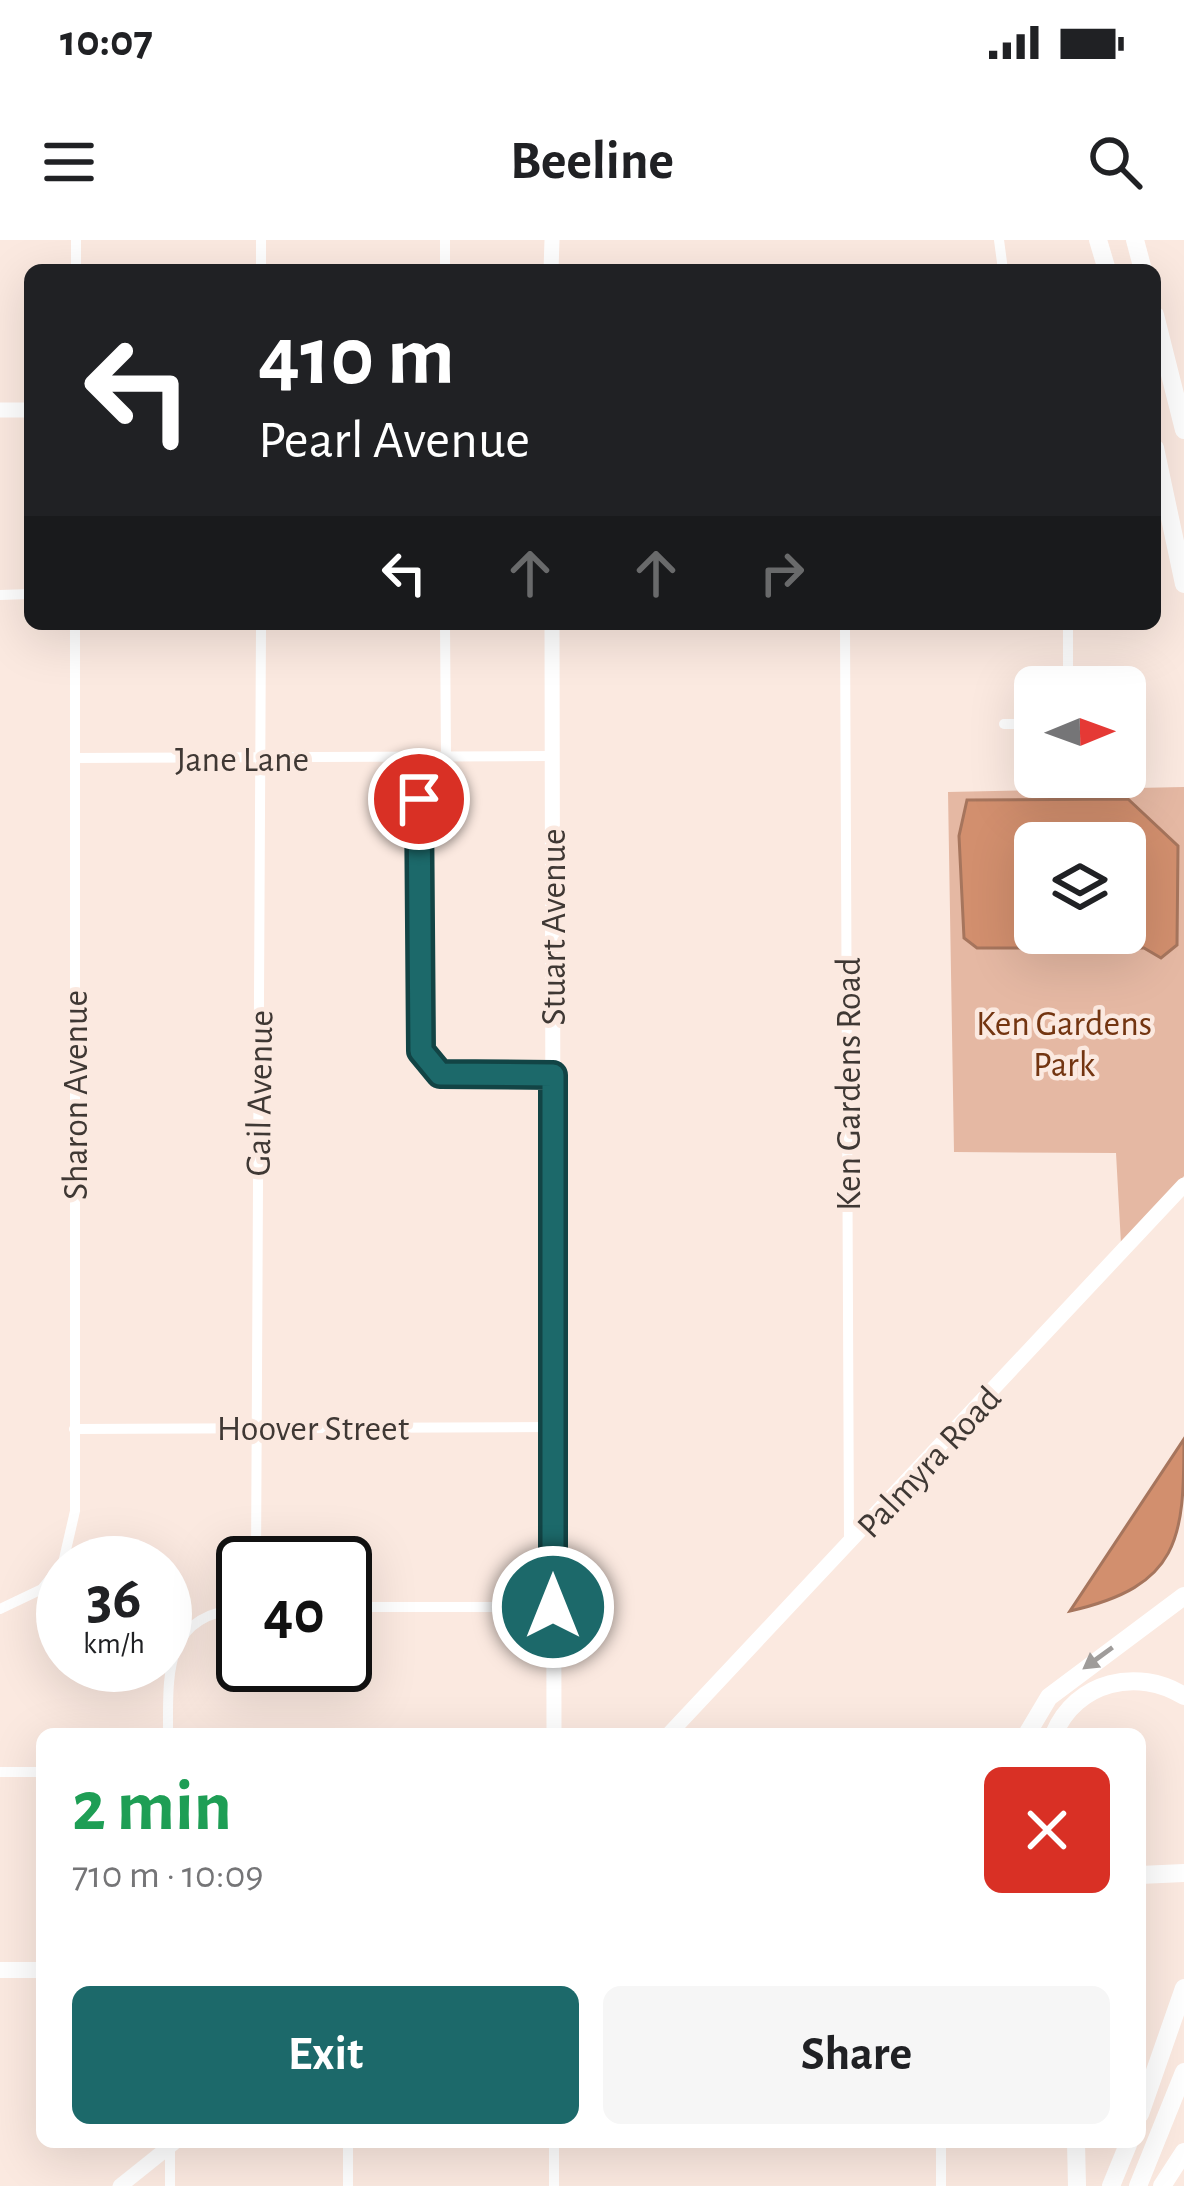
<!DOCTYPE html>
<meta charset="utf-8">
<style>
body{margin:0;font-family:"Alegreya Sans",sans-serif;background:#f6f6f6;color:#202124;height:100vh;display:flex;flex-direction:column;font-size:45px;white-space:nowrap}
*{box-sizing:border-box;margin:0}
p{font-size:39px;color:#757577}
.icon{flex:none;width:66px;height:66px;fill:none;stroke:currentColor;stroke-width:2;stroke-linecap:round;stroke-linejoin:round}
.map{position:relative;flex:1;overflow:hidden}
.side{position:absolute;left:36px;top:1488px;width:1110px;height:420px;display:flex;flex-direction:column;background:#fff;border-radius:18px;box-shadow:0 12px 48px #0002}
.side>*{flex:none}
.banner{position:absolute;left:24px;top:24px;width:1137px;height:366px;border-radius:18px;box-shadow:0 12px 48px #0002;background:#202124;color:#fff;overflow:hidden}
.needle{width:78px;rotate:89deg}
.controls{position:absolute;left:1014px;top:426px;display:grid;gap:24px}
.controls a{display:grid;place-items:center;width:132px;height:132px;border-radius:18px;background:#fff;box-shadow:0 12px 48px #0002;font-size:60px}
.speed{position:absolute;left:36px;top:1296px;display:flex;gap:24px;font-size:60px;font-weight:700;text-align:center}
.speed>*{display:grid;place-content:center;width:156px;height:156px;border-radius:50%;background:#fff;box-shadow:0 12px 48px #0002;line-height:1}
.speed small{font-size:30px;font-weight:400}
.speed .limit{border:6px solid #111;border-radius:18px;background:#fff;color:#111}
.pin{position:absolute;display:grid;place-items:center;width:102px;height:102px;color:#fff;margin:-51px;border:6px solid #fff;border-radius:50%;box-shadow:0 3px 12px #0007}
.me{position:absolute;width:132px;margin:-66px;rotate:0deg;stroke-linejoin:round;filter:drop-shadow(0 0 9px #0008)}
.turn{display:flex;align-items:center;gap:42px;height:252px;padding:0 36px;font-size:54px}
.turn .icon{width:156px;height:156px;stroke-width:2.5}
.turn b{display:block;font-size:84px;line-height:102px}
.lanes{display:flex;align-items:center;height:114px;padding:0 36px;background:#0003;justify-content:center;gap:60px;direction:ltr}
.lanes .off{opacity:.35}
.round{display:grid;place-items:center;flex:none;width:126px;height:126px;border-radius:18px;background:#f6f6f6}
.headline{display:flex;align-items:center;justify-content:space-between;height:204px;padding:0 36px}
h1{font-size:72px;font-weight:700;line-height:90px;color:#1e9e55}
.button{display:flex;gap:24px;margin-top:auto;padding:24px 36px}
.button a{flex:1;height:138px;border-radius:18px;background:#1c696a;color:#fff;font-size:48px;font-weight:700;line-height:138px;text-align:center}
.button a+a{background:#f6f6f6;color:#202124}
.status{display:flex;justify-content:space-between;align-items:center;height:84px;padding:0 60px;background:#fff;direction:ltr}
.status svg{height:33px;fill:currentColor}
header{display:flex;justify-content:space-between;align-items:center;height:156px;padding:0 36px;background:#fff;font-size:54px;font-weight:700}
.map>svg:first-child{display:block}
</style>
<div class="status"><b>10:07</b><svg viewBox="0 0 49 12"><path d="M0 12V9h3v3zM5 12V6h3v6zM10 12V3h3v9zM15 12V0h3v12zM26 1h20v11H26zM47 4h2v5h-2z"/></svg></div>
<header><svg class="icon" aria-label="menu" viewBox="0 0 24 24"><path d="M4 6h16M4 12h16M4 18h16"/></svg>Beeline<svg class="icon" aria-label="search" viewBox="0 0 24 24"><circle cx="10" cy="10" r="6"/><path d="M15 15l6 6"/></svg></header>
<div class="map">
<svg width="1184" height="1946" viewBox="0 0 1184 1946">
<rect width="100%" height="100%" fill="#fbe9e0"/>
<!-- green -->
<path fill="#e5b8a3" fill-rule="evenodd" d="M1184,547V936L1121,1004L1116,913L954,912L948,552ZM1035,603H1125V693H1035Z"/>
<!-- water -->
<g fill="#d28f6e" stroke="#a6755d" stroke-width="3" fill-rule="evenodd">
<path d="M1128,559L1178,606L1177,705L1161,718L1144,708H977L964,698L959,596L967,560ZM1035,603H1125V693H1035Z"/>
<path d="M1184,1199C1184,1299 1180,1346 1070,1371Z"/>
</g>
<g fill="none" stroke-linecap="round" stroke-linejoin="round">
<!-- street -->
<g stroke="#fff" stroke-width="10">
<path d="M76,0V30"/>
<path d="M261,0V30"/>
<path d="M445,0V30"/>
<path d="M999,0L1003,30"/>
<path d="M0,355L30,354"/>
<path d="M445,384L446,517"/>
<path d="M845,384L849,1301"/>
<path d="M1068,384V447"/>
<path d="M1004,484H1035"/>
<path d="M75,518L552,516"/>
<path d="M419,518L421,811L440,834L552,835"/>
<path d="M74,1189L552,1187"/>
<path d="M63,1323L75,1271V384"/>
<path d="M256,1323L261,384"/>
<path d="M345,1367H553"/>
<path d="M0,1369L42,1349L63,1323"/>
<path d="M168,1494C168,1430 164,1375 243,1368"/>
<path d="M0,1532H42"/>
<path d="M348,1902V1946"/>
<path d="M941,1902V1946"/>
<path d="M170,1946V1906"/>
<path d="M554,1946V1902"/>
</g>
<!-- secondary -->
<g stroke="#fff" stroke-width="15">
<path d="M551,30L552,0"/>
<path d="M0,170H30"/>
<path d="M552,384L554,1494"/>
<path d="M669,1494L1184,945"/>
<path d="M120,1946L175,1902"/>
</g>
<!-- primary -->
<path stroke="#fff" stroke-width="16" d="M0,1730H42"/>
<!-- highway -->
<g stroke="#fff" stroke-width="18">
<path d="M1098,0L1107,30"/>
<path d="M1135,0L1143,30"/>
<path d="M1155,75L1184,190"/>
<path d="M1155,208L1184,344"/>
<path d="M1027,1494L1049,1457L1184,1356"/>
<path d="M1054,1494C1076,1441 1138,1427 1184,1456"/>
<path d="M1140,1635L1184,1633"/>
<path d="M1140,1874L1184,1748"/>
<path d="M1076,1902L1077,1946"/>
<path d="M1111,1946L1129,1902"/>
<path d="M1138,1946L1184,1832"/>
<path d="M1162,1946L1184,1912"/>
</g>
</g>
<!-- one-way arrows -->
<defs><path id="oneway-solid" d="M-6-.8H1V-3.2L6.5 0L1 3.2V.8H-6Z" transform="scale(3)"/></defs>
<use fill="#9f9c9a" href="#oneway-solid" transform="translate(1098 1418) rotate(144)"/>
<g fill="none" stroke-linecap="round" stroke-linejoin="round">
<!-- route casing -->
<g stroke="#124445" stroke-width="30">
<path id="route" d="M419,559L421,811L440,834L553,835V1367"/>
</g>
<!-- route -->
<use href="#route" stroke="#1c696a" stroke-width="21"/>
</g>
<g text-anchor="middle" stroke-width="9" stroke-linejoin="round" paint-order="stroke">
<!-- street labels -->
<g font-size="36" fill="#3f3834" stroke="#fbe9e0">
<text x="242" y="531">Jane Lane</text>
<text transform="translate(552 687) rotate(-90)" y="13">Stuart Avenue</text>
<text transform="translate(847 844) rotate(-90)" y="13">Ken Gardens Road</text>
<text transform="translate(258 853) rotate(-89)" y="13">Gail Avenue</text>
<text transform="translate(74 855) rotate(-90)" y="13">Sharon Avenue</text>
<text x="313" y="1200">Hoover Street</text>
<text transform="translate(928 1221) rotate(-47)" y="13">Palmyra Road</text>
</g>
<!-- park labels -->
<g font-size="36" fill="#733511" stroke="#fbe9e0">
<text x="1064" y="795">Ken Gardens<tspan x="1064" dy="41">Park</tspan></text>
</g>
</g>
</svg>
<div class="controls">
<a><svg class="needle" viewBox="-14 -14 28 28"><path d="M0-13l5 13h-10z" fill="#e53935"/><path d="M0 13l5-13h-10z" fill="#757577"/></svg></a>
<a><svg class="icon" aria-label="layers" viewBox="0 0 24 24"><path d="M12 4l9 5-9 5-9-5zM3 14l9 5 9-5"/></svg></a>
</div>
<div class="speed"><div>36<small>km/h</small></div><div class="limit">40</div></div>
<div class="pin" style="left:419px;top:559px;background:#d93025"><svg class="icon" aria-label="arrive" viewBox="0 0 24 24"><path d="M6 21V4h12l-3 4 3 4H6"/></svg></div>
<svg class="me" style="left:553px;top:1367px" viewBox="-20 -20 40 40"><circle r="17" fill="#1c696a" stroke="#fff" stroke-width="3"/><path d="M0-11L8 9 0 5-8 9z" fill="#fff"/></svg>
<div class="banner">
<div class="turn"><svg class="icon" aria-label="left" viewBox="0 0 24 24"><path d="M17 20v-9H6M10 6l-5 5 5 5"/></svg><div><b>410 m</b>Pearl Avenue</div></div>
<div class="lanes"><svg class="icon" aria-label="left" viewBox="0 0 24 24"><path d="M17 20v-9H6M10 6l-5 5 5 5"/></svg><svg class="icon off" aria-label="ahead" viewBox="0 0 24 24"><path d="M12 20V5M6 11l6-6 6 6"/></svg><svg class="icon off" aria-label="ahead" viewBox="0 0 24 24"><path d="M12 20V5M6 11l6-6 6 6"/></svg><svg class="icon off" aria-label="right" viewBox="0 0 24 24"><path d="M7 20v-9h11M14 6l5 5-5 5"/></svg></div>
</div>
<section class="side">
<div class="headline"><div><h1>2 min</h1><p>710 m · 10:09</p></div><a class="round" style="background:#d93025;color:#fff"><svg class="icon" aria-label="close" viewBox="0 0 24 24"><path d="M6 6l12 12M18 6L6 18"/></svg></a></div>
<div class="button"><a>Exit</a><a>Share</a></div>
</section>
</div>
